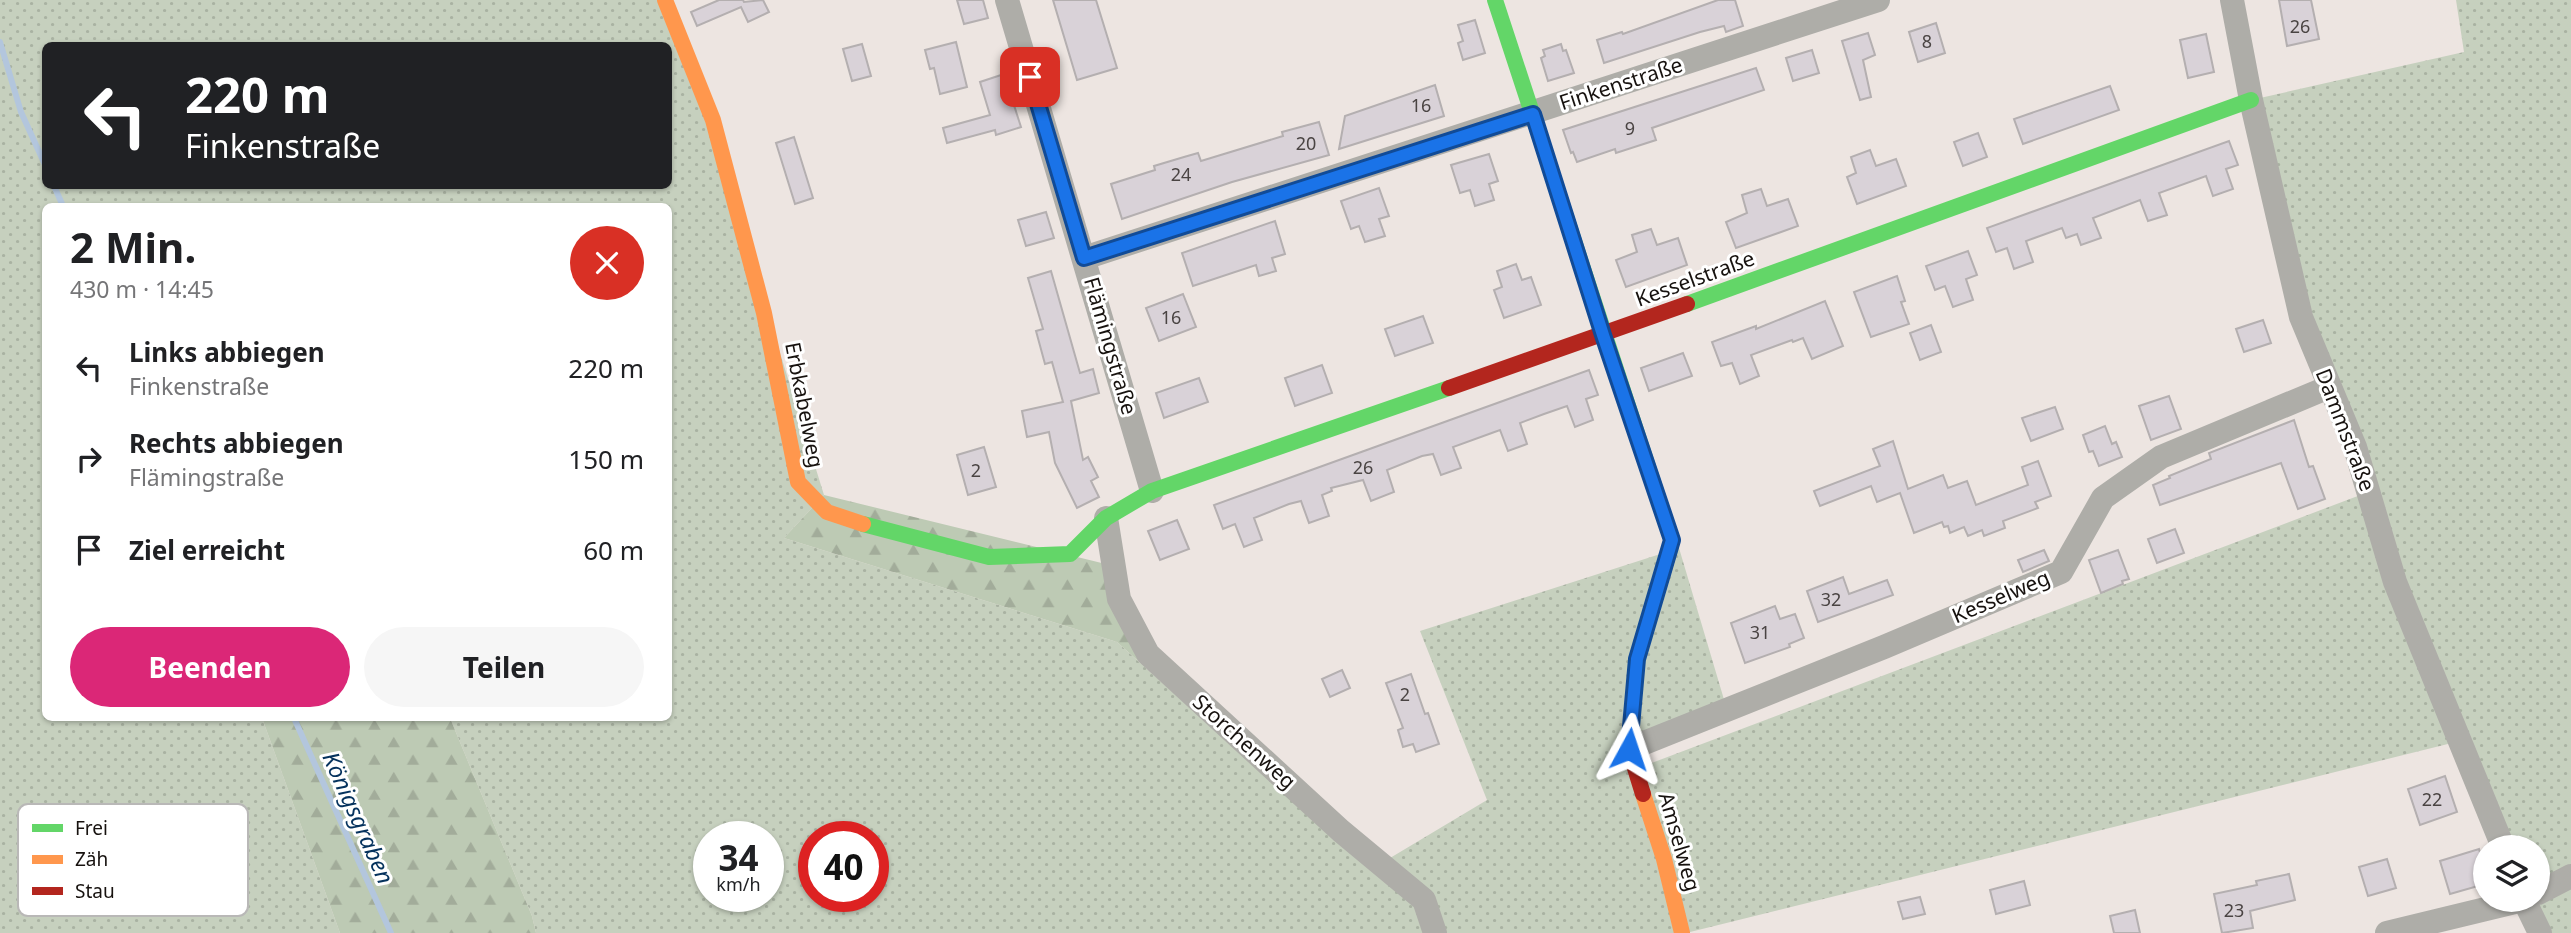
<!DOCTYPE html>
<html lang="de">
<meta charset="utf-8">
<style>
body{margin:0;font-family:"Noto Sans",sans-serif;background:#f6f6f6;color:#202124;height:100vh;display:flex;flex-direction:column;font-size:26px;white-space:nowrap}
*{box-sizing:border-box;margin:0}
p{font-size:23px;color:#757577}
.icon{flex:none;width:38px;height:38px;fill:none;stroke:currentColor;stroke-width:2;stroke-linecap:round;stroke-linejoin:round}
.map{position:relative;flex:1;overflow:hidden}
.side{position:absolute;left:42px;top:203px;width:630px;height:518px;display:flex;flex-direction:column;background:#fff;border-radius:10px;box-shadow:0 2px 5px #0004}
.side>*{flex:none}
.banner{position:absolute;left:42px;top:42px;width:630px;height:147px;border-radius:10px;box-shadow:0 2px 5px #0004;background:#202124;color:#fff;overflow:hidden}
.controls{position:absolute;left:2473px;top:835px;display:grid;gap:14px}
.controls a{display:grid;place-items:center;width:77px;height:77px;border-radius:50%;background:#fff;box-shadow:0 2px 5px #0004;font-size:35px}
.speed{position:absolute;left:693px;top:821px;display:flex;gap:14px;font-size:35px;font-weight:700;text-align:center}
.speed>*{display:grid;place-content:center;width:91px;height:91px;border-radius:50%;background:#fff;box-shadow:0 2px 5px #0004;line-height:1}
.speed small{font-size:18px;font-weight:400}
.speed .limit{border:10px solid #d22;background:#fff;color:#111}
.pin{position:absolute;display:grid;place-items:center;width:60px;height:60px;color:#fff;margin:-30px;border-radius:14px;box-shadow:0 4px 10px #0006}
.me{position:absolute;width:77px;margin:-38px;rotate:5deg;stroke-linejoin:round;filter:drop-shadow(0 0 5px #0008)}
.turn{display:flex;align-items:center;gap:24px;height:147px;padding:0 28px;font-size:32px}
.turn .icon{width:91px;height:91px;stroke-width:2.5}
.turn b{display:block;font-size:49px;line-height:60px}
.round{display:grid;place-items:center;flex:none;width:74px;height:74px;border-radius:37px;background:#f6f6f6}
.overview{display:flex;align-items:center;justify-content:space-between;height:119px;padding:0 28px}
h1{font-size:42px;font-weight:700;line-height:52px}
.primary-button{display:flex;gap:14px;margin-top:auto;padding:14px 28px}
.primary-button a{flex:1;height:80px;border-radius:42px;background:#db2777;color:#fff;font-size:28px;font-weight:700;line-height:80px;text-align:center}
.primary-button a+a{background:#f6f6f6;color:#202124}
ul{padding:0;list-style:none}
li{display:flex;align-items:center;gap:21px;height:91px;padding:0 28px}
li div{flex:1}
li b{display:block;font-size:26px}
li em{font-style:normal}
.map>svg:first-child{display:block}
</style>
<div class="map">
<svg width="2571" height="933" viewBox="0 0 2571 933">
<defs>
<pattern id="grass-dots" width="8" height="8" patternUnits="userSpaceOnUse" patternTransform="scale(1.75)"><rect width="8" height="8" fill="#c6d0be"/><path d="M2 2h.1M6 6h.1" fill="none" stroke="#a9b2a2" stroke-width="1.8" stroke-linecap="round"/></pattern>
<pattern id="forest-firs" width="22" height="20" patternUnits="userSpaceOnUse" patternTransform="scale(1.75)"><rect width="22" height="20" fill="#bdcab4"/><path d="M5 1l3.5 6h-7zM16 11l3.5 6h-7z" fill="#a2ac9a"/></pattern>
</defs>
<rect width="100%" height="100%" fill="#ede5e1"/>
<!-- grass -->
<path fill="url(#grass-dots)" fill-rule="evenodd" d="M0,0H664L711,130L824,495L784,538L1117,642L1370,870L1487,800L1420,631L1679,548L1728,713L1638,755L1641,767L2371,491L2329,387L2251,100L2464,52L2456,0H2571V933H2540L2538,847H2505L2464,740L1686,933H536L532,916L450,718H668V206H46V718H262L340,933H0ZM46,46H668V186H46ZM709,836H768V896H709ZM814,836H873V896H814Z"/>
<!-- forest -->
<g fill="url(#forest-firs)">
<path d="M824,495L1118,567L1146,668L1117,642L784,538Z"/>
<path d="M262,718H450L532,916L536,933H340Z"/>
</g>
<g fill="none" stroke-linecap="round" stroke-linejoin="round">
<!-- stream -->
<g stroke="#b3c6dd" stroke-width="6">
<path d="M0,42L21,112L46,167"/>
<path d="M54,186L63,206"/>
<path d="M294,718L391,933"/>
</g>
</g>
<!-- building -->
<g fill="#d9d2d8" stroke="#b4afb0" stroke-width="2">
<path d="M719,0H743L744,2L763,0L769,12L748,22L741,7L697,26L691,12Z"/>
<path d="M957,0H983L988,18L964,24Z"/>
<path d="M1053,0H1096L1117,68L1077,80Z"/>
<path d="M1718,0H1735L1743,26L1726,32L1724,26L1700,32L1604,63L1597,40L1622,32L1623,34Z"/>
<path d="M2279,0H2311L2319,39L2287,46Z"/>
<path d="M1475,20L1485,53L1463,60L1458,43L1463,41L1458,25Z"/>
<path d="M1936,23L1945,53L1918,62L1909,32Z"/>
<path d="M1868,33L1875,55L1863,60L1871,97L1860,100L1842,41Z"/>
<path d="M2206,34L2214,72L2188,78L2180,40Z"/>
<path d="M956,42L967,87L940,94L934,68L930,69L925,50Z"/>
<path d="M862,44L871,76L852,81L843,49Z"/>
<path d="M1561,44L1563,51L1566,50L1574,73L1548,81L1541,58L1545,56L1543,50Z"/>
<path d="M1812,50L1819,73L1793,81L1786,58Z"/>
<path d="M1756,68L1764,90L1652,128L1656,140L1616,153L1615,149L1577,162L1573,152L1571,153L1563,130Z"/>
<path d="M1004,74L1021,127L996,135L995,130L947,143L943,128L990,115L980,82Z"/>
<path d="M1435,85L1444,116L1339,149L1345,116Z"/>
<path d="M2110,86L2119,110L2023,144L2014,119Z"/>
<path d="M1319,122L1329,155L1232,182L1122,219L1111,184L1155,170L1154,166L1184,157L1198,153L1201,161L1283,136L1282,132Z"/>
<path d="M1978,133L1987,157L1963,166L1954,142Z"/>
<path d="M794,137L813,198L795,204L776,143Z"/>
<path d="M2229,141L2238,165L2226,169L2233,189L2213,196L2206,176L2159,193L2167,215L2148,221L2140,200L2093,218L2101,238L2081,245L2077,234L2066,238L2062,228L2026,241L2033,262L2014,269L2007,248L1996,252L1987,228Z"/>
<path d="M1870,150L1876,166L1896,159L1906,186L1857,204L1847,177L1856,173L1851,157Z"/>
<path d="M1489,154L1498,181L1489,184L1494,200L1475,206L1470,190L1460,193L1451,165Z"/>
<path d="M1379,188L1389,216L1379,219L1385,236L1365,242L1359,226L1351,229L1341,201Z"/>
<path d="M1761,189L1767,206L1788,199L1798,226L1736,248L1726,222L1747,213L1742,195Z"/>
<path d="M1046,212L1054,238L1026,246L1018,220Z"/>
<path d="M1275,221L1285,254L1272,258L1276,271L1259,276L1256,265L1193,286L1182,253Z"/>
<path d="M1651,229L1657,245L1678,238L1687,265L1626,287L1616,260L1637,252L1632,235Z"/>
<path d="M1968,251L1977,275L1966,279L1973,300L1953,307L1945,286L1935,290L1926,266Z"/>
<path d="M1516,264L1522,280L1531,277L1541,305L1504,318L1494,290L1502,287L1497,271Z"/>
<path d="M1051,271L1080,373L1093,369L1099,393L1071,401L1083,460L1088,457L1098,477L1091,481L1099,497L1077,508L1055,463L1049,432L1027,437L1022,411L1063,402L1052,362L1045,364L1036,331L1043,329L1028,278Z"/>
<path d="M1897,276L1905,301L1901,302L1909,324L1871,337L1854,292Z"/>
<path d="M1183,294L1196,327L1159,341L1146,308Z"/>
<path d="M1825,301L1843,346L1812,359L1803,338L1793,342L1792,340L1751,355L1759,376L1740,384L1732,363L1721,366L1712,342L1756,326V329Z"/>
<path d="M1423,316L1433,343L1395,356L1385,329Z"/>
<path d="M2263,320L2271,343L2244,352L2236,329Z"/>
<path d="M1931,325L1941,352L1920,360L1910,333Z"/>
<path d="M1683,353L1692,376L1649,391L1641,368Z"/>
<path d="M1322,365L1332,393L1295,406L1285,378Z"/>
<path d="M1589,370L1598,395L1586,399L1593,420L1575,427L1567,406L1544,414L1520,423L1527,444L1508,451L1500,430L1489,434L1453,447L1461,468L1441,475L1433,454L1422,456L1387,470L1394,492L1371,501L1363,480L1331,488L1332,491L1322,495L1329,516L1309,523L1301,501L1289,504L1254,518L1262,540L1244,547L1235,524L1223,529L1214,505Z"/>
<path d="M1199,378L1208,402L1164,418L1156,393Z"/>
<path d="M2169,396L2181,429L2151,440L2139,406Z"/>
<path d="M2055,407L2063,429L2031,441L2022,418Z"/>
<path d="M2294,420L2309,467L2313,466L2325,499L2298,509L2281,463L2160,505L2153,485L2170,478L2169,476L2211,459L2209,453Z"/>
<path d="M2105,426L2112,444L2116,442L2122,457L2099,466L2093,451L2089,452L2083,435Z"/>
<path d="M1893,441L1908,489L1943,475L1948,488L1967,481L1976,505L2028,485L2022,467L2038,461L2051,496L2035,502L2038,508L2003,521L2005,528L1984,536L1982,530L1968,536L1964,527L1950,533L1948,526L1944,527L1942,522L1914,533L1900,493L1877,502L1871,486L1820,506L1814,491L1880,466L1873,449Z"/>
<path d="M984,447L996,487L968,495L957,455Z"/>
<path d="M1177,520L1189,549L1160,560L1148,531Z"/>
<path d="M2175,529L2184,553L2157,563L2148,539Z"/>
<path d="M2044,550L2049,561L2023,572L2018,560Z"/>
<path d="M2118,550L2129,579L2122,581L2123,584L2101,593L2089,560Z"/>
<path d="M1843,577L1849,594L1887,580L1893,595L1818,622L1807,591Z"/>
<path d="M1775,606L1780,619L1795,614L1804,638L1789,644L1790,647L1745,663L1731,623Z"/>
<path d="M1342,670L1350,688L1330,697L1322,679Z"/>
<path d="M1411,674L1425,714L1428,713L1439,744L1416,752L1413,744L1403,747L1398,730L1403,728L1386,683Z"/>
<path d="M2445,776L2457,812L2420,825L2408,789Z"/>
<path d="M2479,849L2485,870V884L2450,894L2440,861Z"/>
<path d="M2387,859L2396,888L2368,896L2359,867Z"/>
<path d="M2289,874L2295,900L2250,911L2253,928L2222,933L2214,894L2257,885L2256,881Z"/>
<path d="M2024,881L2030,905L1996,914L1990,890Z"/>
<path d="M1920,897L1925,914L1903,919L1898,902Z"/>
<path d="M2135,910L2140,933H2114L2110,916Z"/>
</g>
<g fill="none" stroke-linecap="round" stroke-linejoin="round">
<!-- street -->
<g stroke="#aeada8" stroke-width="24">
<path d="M1007,0L1152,491"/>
<path d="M2232,0L2251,100L2301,317L2355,447L2395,582L2503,847"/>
<path d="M1084,258L1878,0"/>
<path d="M1106,518L1119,599L1148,654L1341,831L1424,900L1435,933"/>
<path d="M1629,749L1884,647L2061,572L2103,498L2161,457L2329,387"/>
<path d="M2538,893L2571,876"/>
<path d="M2524,900L2540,933"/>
<path d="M2387,933L2523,900"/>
</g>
<!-- fast -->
<g stroke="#63d668" stroke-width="16">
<path d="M1495,0L1672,540L1669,552"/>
<path d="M1687,304L2251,100"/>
<path d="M863,524L989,557L1070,554L1106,518L1152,491L1449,388"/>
</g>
<!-- slow -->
<g stroke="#ff974d" stroke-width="16">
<path d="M665,0L713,120L764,313L798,482L827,512L863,524"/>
<path d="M1643,794L1664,859L1682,933"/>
</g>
<!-- jam -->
<g stroke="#b3261e" stroke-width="16">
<path d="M1449,388L1687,304"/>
<path d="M1643,794L1629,749L1637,659L1669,552"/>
</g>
</g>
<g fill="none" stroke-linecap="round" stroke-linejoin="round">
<!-- route casing -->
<g stroke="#114b97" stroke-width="18">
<path id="route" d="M1030,77L1084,258L1533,114L1603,335L1672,540L1637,659L1629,749"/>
</g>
<!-- route -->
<use href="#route" stroke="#1a73e8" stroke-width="12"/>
</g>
<g text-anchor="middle" stroke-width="6" stroke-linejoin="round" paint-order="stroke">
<!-- number labels -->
<g font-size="18" fill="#4a4443">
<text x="2300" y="33">26</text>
<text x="1927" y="48">8</text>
<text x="1421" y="112">16</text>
<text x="1630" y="135">9</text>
<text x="1306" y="150">20</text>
<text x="1181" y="181">24</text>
<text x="1171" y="324">16</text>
<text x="1363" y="474">26</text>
<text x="976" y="477">2</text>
<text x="1831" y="606">32</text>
<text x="1760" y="639">31</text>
<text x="1405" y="701">2</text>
<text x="2432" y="806">22</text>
<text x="2234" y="917">23</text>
</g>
<!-- street labels -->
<g font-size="21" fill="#17120f" stroke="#fff">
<text transform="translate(1621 84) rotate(-18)" y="7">Finkenstraße</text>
<text transform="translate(1695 279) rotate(-20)" y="7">Kesselstraße</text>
<text transform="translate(1110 346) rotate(74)" y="7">Flämingstraße</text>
<text transform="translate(804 405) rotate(79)" y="7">Erbkabelweg</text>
<text transform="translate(2345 430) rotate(69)" y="7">Dammstraße</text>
<text transform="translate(2001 597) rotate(-23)" y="7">Kesselweg</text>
<text transform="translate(1244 742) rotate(42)" y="7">Storchenweg</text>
<text transform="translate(1679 842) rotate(74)" y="7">Amselweg</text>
</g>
<!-- water labels -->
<g font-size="23" font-style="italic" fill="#05325d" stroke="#fff">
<text transform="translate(358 818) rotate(66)" y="8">Königsgraben</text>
</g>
</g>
<!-- legend -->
<rect x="18" y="804" width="230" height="112" rx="10" fill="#fff" stroke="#b9b8b7" stroke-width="2"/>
<rect x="32" y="824" width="31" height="8" fill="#63d668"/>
<rect x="32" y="855" width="31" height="9" fill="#ff974d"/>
<rect x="32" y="887" width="31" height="8" fill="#b3261e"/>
<g font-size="19" fill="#17120f">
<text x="75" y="835">Frei</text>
<text x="75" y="866">Zäh</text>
<text x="75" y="898">Stau</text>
</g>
</svg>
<div class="controls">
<a><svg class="icon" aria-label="layers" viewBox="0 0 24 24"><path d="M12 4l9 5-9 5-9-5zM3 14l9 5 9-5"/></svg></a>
</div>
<div class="speed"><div>34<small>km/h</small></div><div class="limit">40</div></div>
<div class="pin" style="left:1030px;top:77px;background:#d93025"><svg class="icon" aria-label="arrive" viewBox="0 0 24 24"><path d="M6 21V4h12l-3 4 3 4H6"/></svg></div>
<svg class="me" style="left:1629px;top:749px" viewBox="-20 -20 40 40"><path d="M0-17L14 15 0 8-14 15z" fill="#1a73e8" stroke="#fff" stroke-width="4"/></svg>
<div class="banner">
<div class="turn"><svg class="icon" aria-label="left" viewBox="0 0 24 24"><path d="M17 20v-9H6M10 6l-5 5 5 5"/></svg><div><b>220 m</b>Finkenstraße</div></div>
</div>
<section class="side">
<div class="overview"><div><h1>2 Min.</h1><p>430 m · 14:45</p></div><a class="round" style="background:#d93025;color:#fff"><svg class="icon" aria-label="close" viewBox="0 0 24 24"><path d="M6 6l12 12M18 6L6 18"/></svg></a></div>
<ul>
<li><svg class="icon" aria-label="left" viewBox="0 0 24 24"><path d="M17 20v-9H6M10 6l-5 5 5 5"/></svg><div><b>Links abbiegen</b><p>Finkenstraße</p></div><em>220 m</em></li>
<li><svg class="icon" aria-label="right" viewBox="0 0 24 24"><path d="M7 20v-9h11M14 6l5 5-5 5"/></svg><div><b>Rechts abbiegen</b><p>Flämingstraße</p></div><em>150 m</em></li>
<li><svg class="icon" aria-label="arrive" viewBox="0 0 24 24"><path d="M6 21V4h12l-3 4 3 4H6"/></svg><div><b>Ziel erreicht</b></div><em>60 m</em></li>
</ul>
<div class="primary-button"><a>Beenden</a><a>Teilen</a></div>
</section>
</div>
